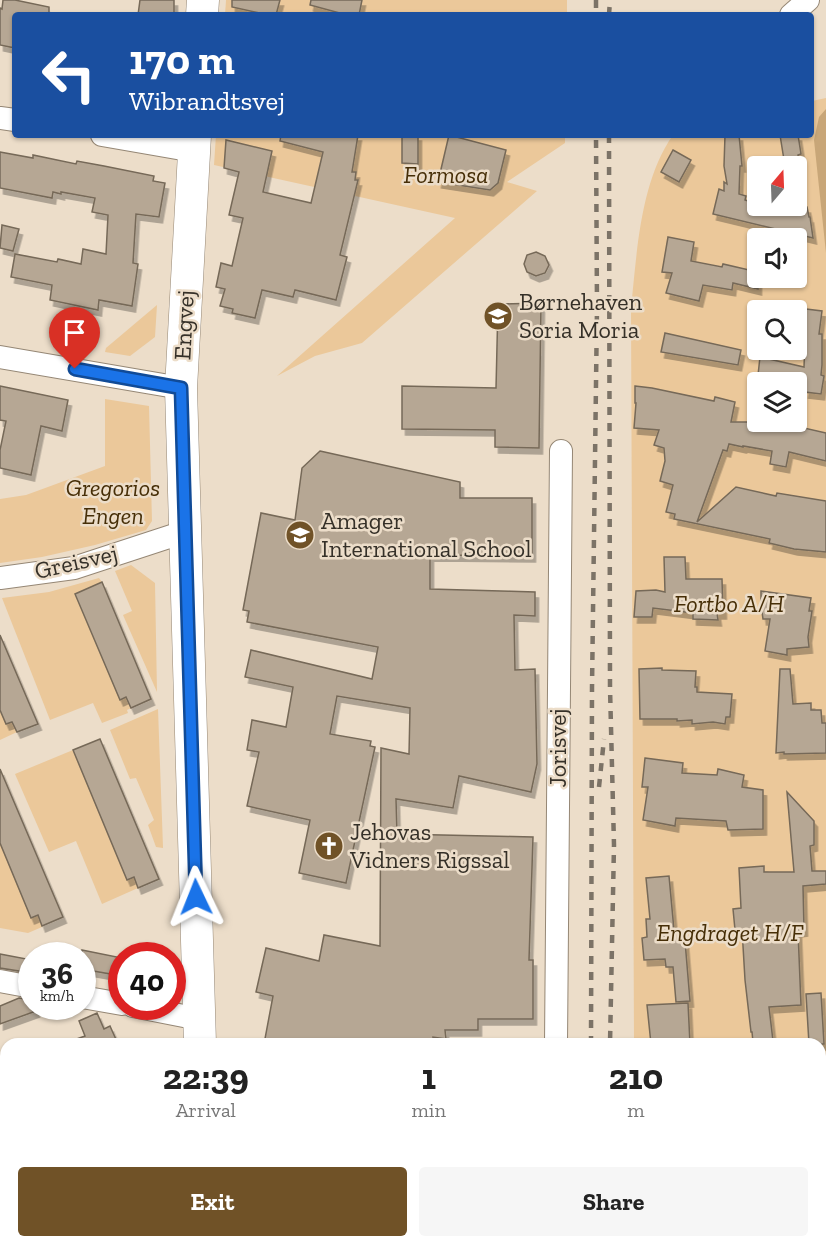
<!DOCTYPE html>
<meta charset="utf-8">
<style>
body{margin:0;font-family:"Zilla Slab",serif;background:#f6f6f6;color:#222;height:100vh;display:flex;flex-direction:column;font-size:22px;white-space:nowrap}
*{box-sizing:border-box;margin:0}
p{font-size:20px;color:#767676}
.icon{flex:none;width:33px;height:33px;fill:none;stroke:currentColor;stroke-width:2;stroke-linecap:round;stroke-linejoin:round}
.map{position:relative;flex:1;overflow:hidden}
.details{position:absolute;left:0px;top:1038px;width:826px;height:210px;display:flex;flex-direction:column;background:#fff;border-radius:18px 18px 0 0;box-shadow:0 2px 4px #0004}
.details>*{flex:none}
.guide{position:absolute;left:12px;top:12px;width:802px;height:126px;border-radius:6px;box-shadow:0 2px 4px #0004;background:#1a4fa0;color:#fff;overflow:hidden}
.needle{width:39px;rotate:19deg}
.buttons{position:absolute;left:747px;top:156px;display:grid;gap:12px}
.buttons a{display:grid;place-items:center;width:60px;height:60px;border-radius:6px;background:#fff;box-shadow:0 2px 4px #0004;font-size:30px}
.speed{position:absolute;left:18px;top:942px;display:flex;gap:12px;font-size:30px;font-weight:700;text-align:center}
.speed>*{display:grid;place-content:center;width:78px;height:78px;border-radius:50%;background:#fff;box-shadow:0 2px 4px #0004;line-height:1}
.speed small{font-size:15px;font-weight:400}
.speed .limit{border:9px solid #d22;background:#fff;color:#111}
.pin{position:absolute;display:grid;place-items:center;width:51px;height:51px;color:#fff;margin:-62px -26px;border-radius:50% 50% 50% 0;rotate:-45deg;box-shadow:0 0 6px #0007}
.pin .icon{rotate:45deg}
.me{position:absolute;width:66px;margin:-33px;rotate:358deg;stroke-linejoin:round;filter:drop-shadow(0 0 4px #0008)}
.turn{display:flex;align-items:center;gap:21px;height:126px;padding:0 18px;font-size:27px}
.turn .icon{width:78px;height:78px;stroke-width:2.5}
.turn b{display:block;font-size:42px;line-height:51px}
.eta{display:flex;justify-content:space-evenly;align-items:center;height:102px;text-align:center}
.eta b{font-size:36px;font-weight:700;line-height:42px}
.button{display:flex;gap:12px;margin-top:auto;padding:12px 18px}
.button a{flex:1;height:69px;border-radius:6px;background:#705227;color:#fff;font-size:24px;font-weight:700;line-height:69px;text-align:center}
.button a+a{background:#f6f6f6;color:#222}
.map>svg:first-child{display:block}
</style>
<div class="map">
<svg width="826" height="1248" viewBox="0 0 826 1248">
<defs>
<filter id="shadow"><feDropShadow dx="3.5" dy="6" stdDeviation="0" flood-color="#0004"/></filter>
</defs>
<rect width="100%" height="100%" fill="#ecddc9"/>
<!-- green -->
<g fill="#ebc89a" fill-rule="evenodd">
<path d="M226,0H567V15H225Z"/>
<path d="M826,98V1248H661L660,1242H820V1044H634L631,308C637,252 640,182 673,135H812V101ZM758,166H796V206H758ZM758,238H796V278H758ZM758,310H796V350H758ZM758,382H796V422H758Z"/>
<path d="M216,135H565V143L507,182L537,191L362,343L315,356L277,376L455,218L214,165Z"/>
<path d="M157,305L155,337L130,356L105,352L106,348Z"/>
<path d="M105,399L149,406L152,521L146,530L95,545L42,557L0,563V499L26,495L37,491L105,466Z"/>
<path d="M131,565L155,583L157,692L123,615L132,611L115,571Z"/>
<path d="M99,578L102,582L75,594L120,699L126,697L131,708L127,710L128,713L102,723L93,703L50,720L2,598L49,592Z"/>
<path d="M158,709L163,847V848L156,847L148,825L154,820L136,778L130,779L110,730Z"/>
<path d="M0,710L6,724L12,722L17,732L0,740Z"/>
<path d="M73,750L127,879L134,877L138,888L102,904L76,841L49,852L15,774Z"/>
<path d="M0,842L33,917L38,915L42,926V927L28,933L0,928Z"/>
<path d="M0,1110L6,1124V1195L0,1192Z"/>
<path d="M24,1242H89L92,1248H27Z"/>
</g>
<!-- water -->
<path fill="#c8a678" d="M826,109V253L814,140L819,117Z"/>
<!-- building -->
<g fill="#b6a794" stroke="#766958" stroke-width="1.5" filter="url(#shadow)">
<path d="M3,0H15L49,7V15H15V48L0,45V8L2,9Z"/>
<path d="M140,0H174V15H138Z"/>
<path d="M232,0H280L276,15H269L232,7Z"/>
<path d="M311,0H362L359,15H347L310,5Z"/>
<path d="M281,135H358L352,172H356L355,180H358L340,255L347,257L336,300L295,290L293,297L262,290L255,318L232,313L233,309L220,306L225,289L216,287L221,263L232,266L243,218L229,215L239,172L224,168L226,140L272,151L263,192L311,203L323,152L280,141Z"/>
<path d="M402,135H418V164L402,163Z"/>
<path d="M449,135L506,150L498,183L490,190L438,182Z"/>
<path d="M725,135H739L742,166H740L739,194L746,196L745,200L758,204V206H765L777,209L807,207L809,217H810L813,238L713,214L719,189L724,191V182L727,184L724,166Z"/>
<path d="M780,135H798L801,154L798,155L800,166H785Z"/>
<path d="M673,150L691,160L679,182L661,172Z"/>
<path d="M0,152L33,158V155L76,164L77,161L104,166L154,176L153,181L165,183L159,217L136,214L133,263L138,264L132,306L99,300L98,310L50,300L52,285L11,277L15,254L57,262L58,259L81,264L83,249L106,254L108,215L92,212L95,198L61,192V194L53,192L52,198L0,188Z"/>
<path d="M2,225L19,229L13,251L0,248Z"/>
<path d="M668,237L694,242L691,261L722,267L723,264L758,272V289L733,283L732,290L703,285L699,301L666,293L672,273L662,272Z"/>
<path d="M536,252L545,256L549,265L545,273L536,276L527,272L524,264L527,255Z"/>
<path d="M541,303L539,448L495,447V430L402,429V386L496,388L498,304Z"/>
<path d="M806,309L822,311L819,334H822V365L821,375L824,376L821,394L805,392L806,387L796,384V382H782L783,379L758,375L760,357L804,367Z"/>
<path d="M665,333L741,350L738,365L661,352Z"/>
<path d="M0,386L68,400L62,431L41,426L31,475L0,468V450L6,421L0,420Z"/>
<path d="M635,386L652,388L714,401L715,397L735,402L731,422H766L799,429L800,427L826,433V461L789,452L786,467L770,464L772,451L743,446V447L729,444L727,451L723,450L697,522L736,487L776,496L777,493L826,501V552L794,549L769,543L770,539L674,519L675,514L666,512L673,485L660,481L665,461L664,448L654,445L659,430L634,428L636,403H635Z"/>
<path d="M320,451L460,482V498H532V556L430,555V589L535,592V616L514,615L515,670L535,669L537,764L531,792L459,776L453,808L396,799L397,834L533,837L529,960H533V1019H478V1030H445L446,1039L433,1037V1044H264L273,996L256,992L266,948L319,961L324,935L380,946L381,748L409,754L410,708L337,696L330,734L371,741L370,746L375,747L346,883L299,873L310,820L247,806L259,752L247,750L252,720L286,727L293,687L245,677L251,650L372,679L378,647L247,622L249,611L243,610L261,513L295,520L302,468Z"/>
<path d="M664,557H685L686,579H722L723,613H717L718,620L693,619V613L653,608L652,617H634L636,591L656,590L665,592Z"/>
<path d="M102,582L151,699L131,708L126,697L120,700L75,594Z"/>
<path d="M761,591L811,598L809,611H812L808,637L809,647L787,649V655L765,651L770,619H763L762,612H761Z"/>
<path d="M0,635L38,724L17,732L12,722L6,724L0,710Z"/>
<path d="M662,668V670L696,671L695,687H697V692L732,694L730,717H726L725,724L713,722L692,724V720L677,721V719H640L639,669Z"/>
<path d="M780,669H790L793,704L811,703V710H821L822,723H826V753L784,754V752L776,753Z"/>
<path d="M100,739L159,879L138,888L134,877L127,880L73,750Z"/>
<path d="M645,758L683,763L682,773L717,775L718,769L744,775L742,787L763,790V829L728,830L726,821L676,818L675,826L643,820L648,787H642Z"/>
<path d="M0,769L63,917L42,926L38,915L31,918L0,843Z"/>
<path d="M787,792L814,821V845L810,846L812,871H826V884L803,886L804,930L798,931L801,1005L769,1007L773,1041L753,1042L752,1032H751L745,980L742,929L735,930L733,909L741,908L739,868L764,866V872H794Z"/>
<path d="M669,876L675,941H685L690,1001L676,1002L673,967H666L665,959L644,960L642,938L647,937L646,919H650L646,878Z"/>
<path d="M82,950L122,958V976L82,969Z"/>
<path d="M0,954L32,960V973L0,968Z"/>
<path d="M821,993L824,1044H809L806,994Z"/>
<path d="M19,998L31,1000L32,1006H34L36,1011L0,1024V1006Z"/>
<path d="M688,1003L690,1044H651L647,1005Z"/>
<path d="M97,1013L104,1029L110,1026L118,1044H68V1042L85,1036L79,1021Z"/>
</g>
<g fill="none" stroke-linecap="round" stroke-linejoin="round">
<!-- street casing -->
<g stroke="#958775" stroke-width="24">
<g id="street">
<path d="M791,15L808,0"/>
<path d="M0,118L15,120"/>
<path d="M102,135L194,151"/>
<path d="M0,357L181,388"/>
<path d="M0,578L74,568L184,532"/>
<path d="M0,981L32,987"/>
<path d="M82,997L122,1004"/>
<path d="M133,1006L199,1019"/>
<path d="M556,1044L561,451"/>
<path d="M551,1248L552,1242"/>
</g>
</g>
<!-- secondary casing -->
<g stroke="#958775" stroke-width="33">
<g id="secondary">
<path d="M202,15L203,0"/>
<path d="M195,135L181,388L200,1044"/>
<path d="M207,1242L208,1248"/>
</g>
</g>
<!-- street -->
<use href="#street" stroke="#fff" stroke-width="22"/>
<!-- secondary -->
<use href="#secondary" stroke="#fff" stroke-width="32"/>
<!-- rail -->
<g stroke="#7c7367" stroke-width="4.5" stroke-dasharray="8 8" stroke-linecap="butt">
<path d="M596,0V15"/>
<path d="M609,15L610,0"/>
<path d="M609,135L610,688L614,845L610,1044"/>
<path d="M599,787L604,739"/>
<path d="M591,1044L592,688L597,308L596,135"/>
<path d="M585,1248V1242"/>
<path d="M611,1248V1242"/>
</g>
</g>
<g fill="none" stroke-linecap="round" stroke-linejoin="round">
<!-- route casing -->
<g stroke="#114b97" stroke-width="15">
<path id="route" d="M75,369L181,388L196,897"/>
</g>
<!-- route -->
<use href="#route" stroke="#1a73e8" stroke-width="10"/>
</g>
<!-- icons -->
<defs>
<g id="school-disc" transform="scale(1.5)"><circle r="9.5" fill="#705227" stroke="#ecddc9"/><path d="M0-5L7-2L0 1L-7-2ZM-4 1L0 2.5L4 1V4Q0 6-4 4Z" fill="#fff"/></g>
<g id="church-disc" transform="scale(1.5)"><circle r="9.5" fill="#705227" stroke="#ecddc9"/><path d="M-1.2-6h2.4v3.5h3.3v2.4h-3.3V6h-2.4V-.1h-3.3v-2.4h3.3Z" fill="#fff"/></g>
</defs>
<g fill-rule="evenodd">
<use href="#school-disc" x="498" y="316"/>
<use href="#school-disc" x="300" y="535"/>
<use href="#church-disc" x="329" y="846"/>
</g>
<g text-anchor="middle" stroke-width="5" stroke-linejoin="round" paint-order="stroke">
<!-- park labels -->
<g font-size="24" font-style="italic" fill="#462e07" stroke="#ecddc9">
<text x="446" y="183">Formosa</text>
<text x="113" y="496">Gregorios<tspan x="113" dy="28">Engen</tspan></text>
<text x="729" y="612">Fortbo A/H</text>
<text x="730" y="941">Engdraget H/F</text>
</g>
<!-- poi labels -->
<g font-size="24" fill="#353028" stroke="#ecddc9" text-anchor="start">
<text x="519" y="310">Børnehaven<tspan x="519" dy="28">Soria Moria</tspan></text>
<text x="321" y="529">Amager<tspan x="321" dy="28">International School</tspan></text>
<text x="350" y="840">Jehovas<tspan x="350" dy="28">Vidners Rigssal</tspan></text>
</g>
<!-- street labels -->
<g font-size="24" fill="#353028" stroke="#ecddc9">
<text transform="translate(184 325) rotate(-87)" y="8">Engvej</text>
<text transform="translate(76 562) rotate(-13)" y="8">Greisvej</text>
<text transform="translate(558 748) rotate(-90)" y="8">Jorisvej</text>
</g>
</g>
</svg>
<div class="buttons">
<a><svg class="needle" viewBox="-14 -14 28 28"><path d="M0-13l5 13h-10z" fill="#e53935"/><path d="M0 13l5-13h-10z" fill="#767676"/></svg></a>
<a><svg class="icon" aria-label="sound" viewBox="0 0 24 24"><path d="M4 9h4l5-4v14l-5-4H4zM17 9q2 3 0 6"/></svg></a>
<a><svg class="icon" aria-label="search" viewBox="0 0 24 24"><circle cx="10" cy="10" r="6"/><path d="M15 15l6 6"/></svg></a>
<a><svg class="icon" aria-label="layers" viewBox="0 0 24 24"><path d="M12 4l9 5-9 5-9-5zM3 14l9 5 9-5"/></svg></a>
</div>
<div class="speed"><div>36<small>km/h</small></div><div class="limit">40</div></div>
<div class="pin" style="left:75px;top:369px;background:#d93025"><svg class="icon" aria-label="arrive" viewBox="0 0 24 24"><path d="M6 21V4h12l-3 4 3 4H6"/></svg></div>
<svg class="me" style="left:196px;top:897px" viewBox="-20 -20 40 40"><path d="M0-17L14 15 0 8-14 15z" fill="#1a73e8" stroke="#fff" stroke-width="4"/></svg>
<div class="guide">
<div class="turn"><svg class="icon" aria-label="left" viewBox="0 0 24 24"><path d="M17 20v-9H6M10 6l-5 5 5 5"/></svg><div><b>170 m</b>Wibrandtsvej</div></div>
</div>
<section class="details">
<div class="eta">
<div><b>22:39</b><p>Arrival</p></div>
<div><b>1</b><p>min</p></div>
<div><b>210</b><p>m</p></div>
</div>
<div class="button"><a>Exit</a><a>Share</a></div>
</section>
</div>
